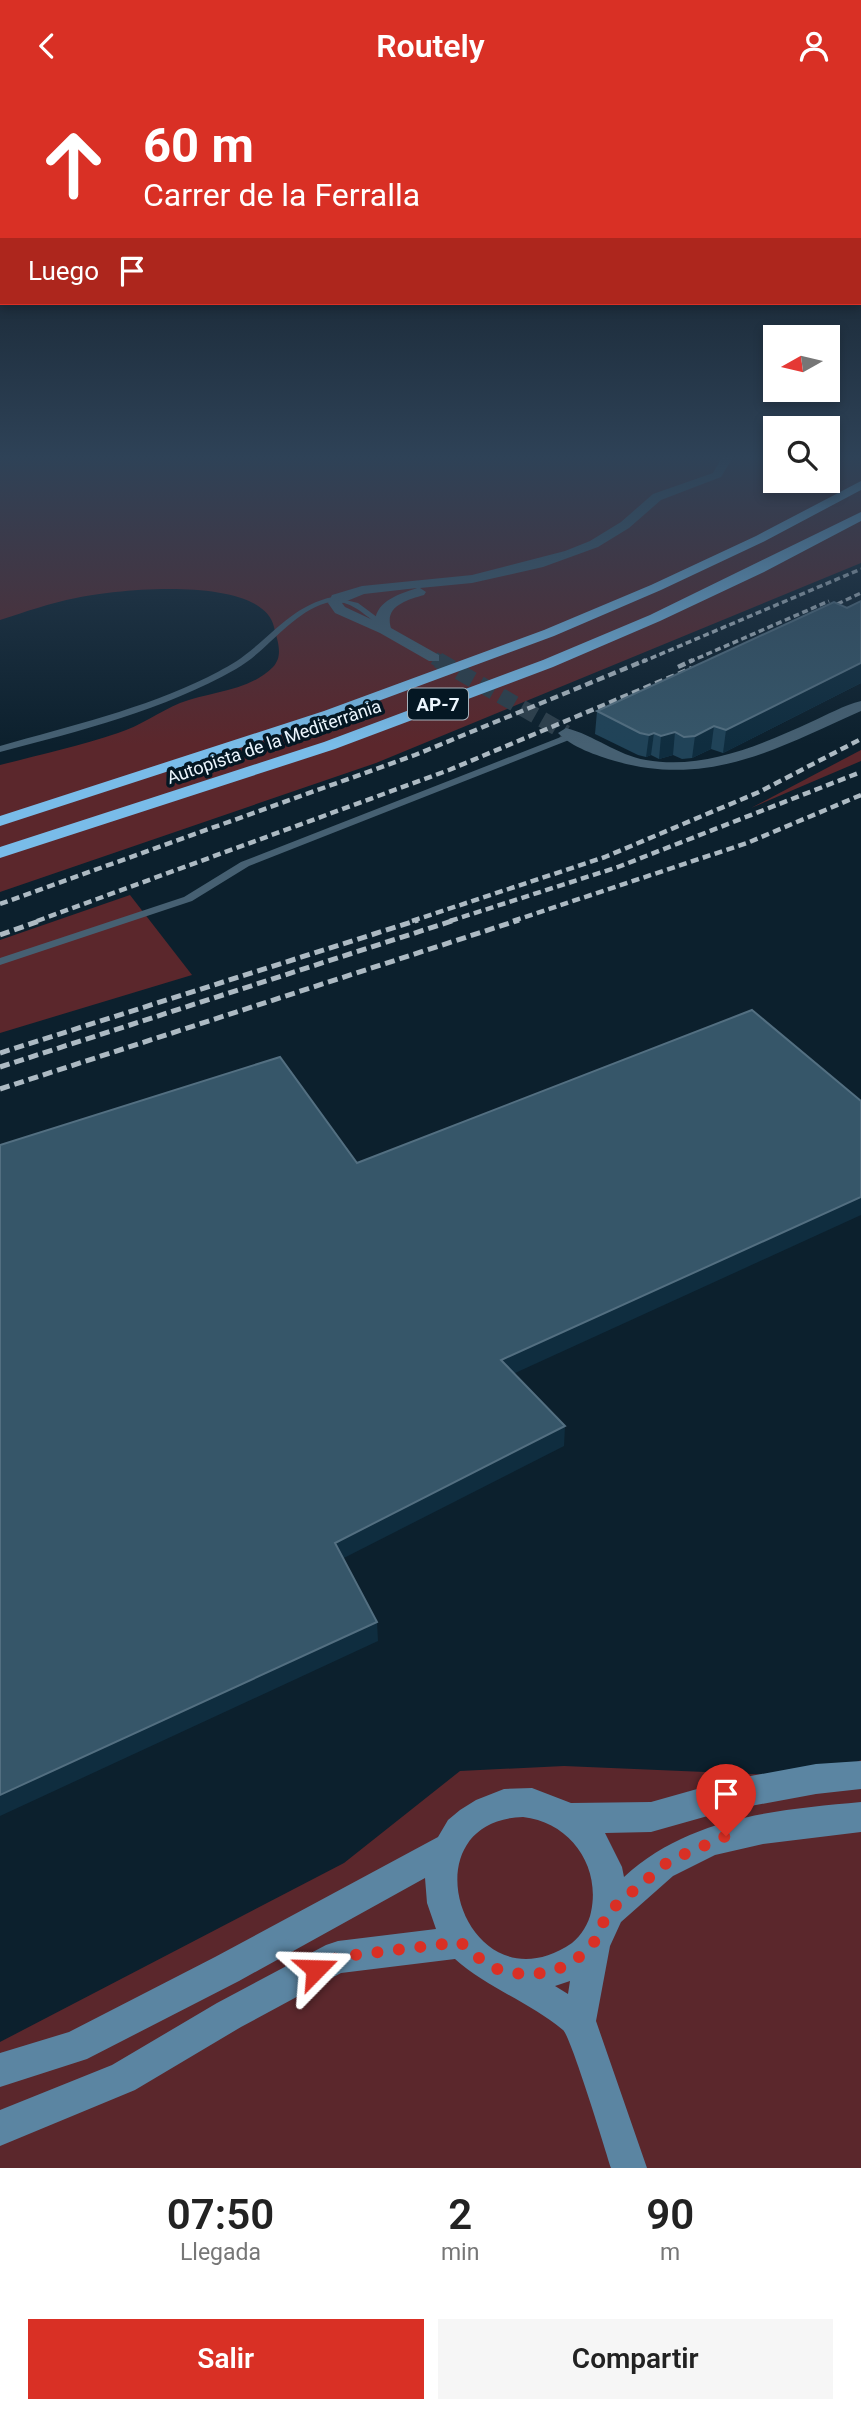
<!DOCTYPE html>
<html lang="es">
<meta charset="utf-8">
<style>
body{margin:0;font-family:Roboto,sans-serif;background:#f6f6f6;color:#222;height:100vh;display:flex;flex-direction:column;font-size:26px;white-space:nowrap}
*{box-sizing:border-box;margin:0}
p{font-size:23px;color:#767676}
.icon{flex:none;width:38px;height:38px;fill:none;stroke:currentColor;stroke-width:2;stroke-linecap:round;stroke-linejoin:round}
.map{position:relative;height:2077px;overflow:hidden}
.drawer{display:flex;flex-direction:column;background:#fff;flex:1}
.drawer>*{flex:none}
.guide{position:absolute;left:0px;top:0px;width:861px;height:214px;box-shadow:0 4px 10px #0003;background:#d93025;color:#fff;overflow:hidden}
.needle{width:46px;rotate:262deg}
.buttons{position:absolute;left:763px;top:234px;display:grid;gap:14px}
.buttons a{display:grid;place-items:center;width:77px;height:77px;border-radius:0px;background:#fff;box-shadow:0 4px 10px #0003;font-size:35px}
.pin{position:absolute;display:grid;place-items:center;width:60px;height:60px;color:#fff;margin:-72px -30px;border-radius:50% 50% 50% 0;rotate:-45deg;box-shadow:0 0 7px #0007}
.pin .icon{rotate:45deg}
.me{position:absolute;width:77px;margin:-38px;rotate:68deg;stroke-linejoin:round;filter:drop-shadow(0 0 5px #0008)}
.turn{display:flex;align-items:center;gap:24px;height:147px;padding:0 28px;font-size:32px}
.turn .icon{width:91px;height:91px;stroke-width:2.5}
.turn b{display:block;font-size:49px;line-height:60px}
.then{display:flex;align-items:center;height:66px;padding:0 28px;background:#0003;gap:14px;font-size:26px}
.eta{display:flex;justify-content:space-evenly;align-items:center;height:119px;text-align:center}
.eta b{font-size:42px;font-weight:600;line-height:49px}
.action{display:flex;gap:14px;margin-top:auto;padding:14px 28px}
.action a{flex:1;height:80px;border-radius:0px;background:#d93025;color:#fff;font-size:28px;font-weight:600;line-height:80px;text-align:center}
.action a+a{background:#f6f6f6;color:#222}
header{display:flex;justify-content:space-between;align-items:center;height:91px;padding:0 28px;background:#d93025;color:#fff;font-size:32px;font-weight:600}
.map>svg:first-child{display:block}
</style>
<header><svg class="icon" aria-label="back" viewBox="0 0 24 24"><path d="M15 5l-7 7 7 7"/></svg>Routely<svg class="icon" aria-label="person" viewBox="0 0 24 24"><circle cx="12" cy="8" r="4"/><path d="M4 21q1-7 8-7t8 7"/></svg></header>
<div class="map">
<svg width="861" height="2077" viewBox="0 0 861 2077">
<rect width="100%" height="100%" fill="#0c202d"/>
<!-- green -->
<g fill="#5b272c">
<path d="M0,363H775V390H828V363H861V472L376,672L0,801V674C39,664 80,655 118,642C140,635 159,621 180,612C209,601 250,600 273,576C284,564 277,549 274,536C262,483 116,498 76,507C50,512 25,521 0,529Z"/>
<path d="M861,659V670L751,717Z"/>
<path d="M130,804L192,884L0,942V849Z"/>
<path d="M861,1669V2077H0V1951L344,1772L460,1680L564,1675L824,1686Z"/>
</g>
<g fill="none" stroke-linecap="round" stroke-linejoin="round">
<!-- street-tunnel-far1 -->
<path stroke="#2e404c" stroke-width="13" stroke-dasharray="13 6" stroke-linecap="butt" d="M434,567L441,571"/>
<!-- street-tunnel -->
<path stroke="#2e404c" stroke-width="16" stroke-dasharray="16 8" stroke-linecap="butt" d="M438,569L566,642"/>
<!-- lane -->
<g fill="#466072" fill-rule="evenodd">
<path d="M333,506L358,512L385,532L378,534C363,522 347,506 326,512C290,523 269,559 236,578C164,619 80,640 0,661V655C70,635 143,618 208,586C221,579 234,573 245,564C274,542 296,513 333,506Z"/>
<path d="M571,642L574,643V647L249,775L192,810L0,874V867L184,806L241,771Z"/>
</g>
<!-- street -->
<g fill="#466072" fill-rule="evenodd">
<path d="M724,363H735L721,386L661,409L629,437L598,456L543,476L472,492L420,497L426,501L424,504C407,509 384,515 391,537L439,564V570H429L380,542L335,522L328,512L332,504L362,495L472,484L565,460L590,450L621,431L653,403L713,382ZM417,497C400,503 377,509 375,530L345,516L342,512L364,503Z"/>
<path d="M861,610V620C778,657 709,697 615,670C598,665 571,656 558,642L566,637C594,644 617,664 646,669C704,679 760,654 811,631C827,624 844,614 861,610Z"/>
</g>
<!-- secondary -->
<path fill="#5b85a2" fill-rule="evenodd" d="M861,1670V1698L816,1703L729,1719L651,1741L605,1742L622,1776L624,1786C689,1726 776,1719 861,1711V1741L763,1753L715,1764L673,1785L621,1831L610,1855L596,1930L647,2077H611C605,2058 571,1946 563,1939C531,1912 486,1896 455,1868L341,1882L241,1936L135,1999L0,2055V2019L112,1974L217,1912L326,1854L338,1850L436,1838L427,1812L425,1787L239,1890L87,1968L0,1996V1962L69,1941L215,1866L438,1746L448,1729L460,1719L476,1709L504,1698L532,1697L571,1712L651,1711L729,1689L816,1673ZM523,1726C570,1731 601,1775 591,1821C589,1832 581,1845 572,1852C466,1924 402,1730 523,1726ZM570,1890L568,1903L555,1895Z"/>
<!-- highway -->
<g fill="#79bce9" fill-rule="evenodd">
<path d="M861,390V399L765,450L661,499L554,545L335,626L0,735V725L324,620L544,539L651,494L756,445Z"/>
<path d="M861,421V430L764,481L660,530L553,576L335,658L0,767V756L324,651L543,569L650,524Z"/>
</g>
<!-- rail-far2 -->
<g stroke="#adbac3" stroke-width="3.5" stroke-dasharray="6 3.5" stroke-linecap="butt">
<path d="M820,521L861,502"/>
<path d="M642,571L861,478"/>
<path d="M689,571L829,510"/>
</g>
<!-- rail-far1 -->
<g stroke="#adbac3" stroke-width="4.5" stroke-dasharray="8 4.5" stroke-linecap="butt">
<path d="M678,576L693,569"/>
<path d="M0,813L415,664L646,569"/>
<path d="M37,830L449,679L692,577"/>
<path d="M412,830L605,766L759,701L861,648"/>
<path d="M450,830L618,776L861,681"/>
<path d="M513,830L747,752L861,704"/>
</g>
<!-- rail -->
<g stroke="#adbac3" stroke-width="5" stroke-dasharray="10 5" stroke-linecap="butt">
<path d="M0,844L42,829"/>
<path d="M0,962L418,829"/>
<path d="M0,976L455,829"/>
<path d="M0,998L519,829"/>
</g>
</g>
<!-- wall -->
<path fill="#204358" d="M861,510V592L723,662L711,658L692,667L682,668L673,664L659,668L651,664L646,666L638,664L595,643L597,620Z"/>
<!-- shaded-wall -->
<g fill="#0f2d3f">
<path d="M861,572V592L723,662L726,639Z"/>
<path d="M714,635L711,658L692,667L695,645Z"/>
<path d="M675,641L673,664L659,668L661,645Z"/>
<path d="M654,642L651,664L646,666L649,644Z"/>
<path d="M861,1106V1124L500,1289L501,1269Z"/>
<path d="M565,1335L564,1355L336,1471L335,1452Z"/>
<path d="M377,1531L378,1550L0,1725V1704Z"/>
</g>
<!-- building -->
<g fill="#365669" stroke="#536f81" stroke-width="2">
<path d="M861,510V572L726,639L714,635L695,645L684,646L675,641L661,645L654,642L649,644L640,642L597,620L834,511L847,517Z"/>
<path d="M752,919L861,1010V1106L501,1269L565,1335L335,1452L377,1531L0,1704V1054L280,966L357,1072Z"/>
</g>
<!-- sky -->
<linearGradient id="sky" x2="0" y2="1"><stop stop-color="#071219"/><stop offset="0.56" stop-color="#2e4257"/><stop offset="1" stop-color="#2e4257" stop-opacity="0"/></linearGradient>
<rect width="861" height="654" fill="url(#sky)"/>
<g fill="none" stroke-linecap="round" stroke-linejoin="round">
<!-- route -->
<path stroke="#d93025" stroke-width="12" stroke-dasharray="0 21.6" d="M316,1878L338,1866L460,1851L486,1873L502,1880L528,1884L554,1880L577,1868L595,1850L608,1821L669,1770L726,1745"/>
</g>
<g text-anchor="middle" stroke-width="7" stroke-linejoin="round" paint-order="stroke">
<!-- far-street labels -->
<g font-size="18" fill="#ecf6fe" stroke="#041723">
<text transform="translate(274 651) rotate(-19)" y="6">Autopista de la Mediterrània</text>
</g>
<!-- shield labels -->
<rect fill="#041723" stroke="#a6b3bc" stroke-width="2" x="408" y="597.5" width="60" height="31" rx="5"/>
<g font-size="19" font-weight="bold" fill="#ecf6fe">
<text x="438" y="620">AP-7</text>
</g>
</g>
</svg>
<div class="buttons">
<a><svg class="needle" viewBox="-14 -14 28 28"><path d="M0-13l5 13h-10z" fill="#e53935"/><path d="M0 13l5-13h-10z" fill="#767676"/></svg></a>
<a><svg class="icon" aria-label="search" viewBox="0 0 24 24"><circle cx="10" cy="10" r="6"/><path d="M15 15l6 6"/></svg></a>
</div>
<div class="pin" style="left:726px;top:1745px;background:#d93025"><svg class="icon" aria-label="arrive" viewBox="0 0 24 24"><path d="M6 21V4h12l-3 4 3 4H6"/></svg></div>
<svg class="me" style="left:316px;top:1878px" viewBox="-20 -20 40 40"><path d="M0-17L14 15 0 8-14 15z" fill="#d93025" stroke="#fff" stroke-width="4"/></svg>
<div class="guide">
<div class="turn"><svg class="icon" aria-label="ahead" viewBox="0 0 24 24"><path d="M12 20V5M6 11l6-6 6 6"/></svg><div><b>60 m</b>Carrer de la Ferralla</div></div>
<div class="then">Luego<svg class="icon" aria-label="arrive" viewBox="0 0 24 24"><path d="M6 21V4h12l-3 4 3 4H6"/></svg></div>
</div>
</div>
<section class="drawer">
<div class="eta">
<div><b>07:50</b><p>Llegada</p></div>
<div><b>2</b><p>min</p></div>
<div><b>90</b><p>m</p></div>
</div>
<div class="action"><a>Salir</a><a>Compartir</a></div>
</section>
